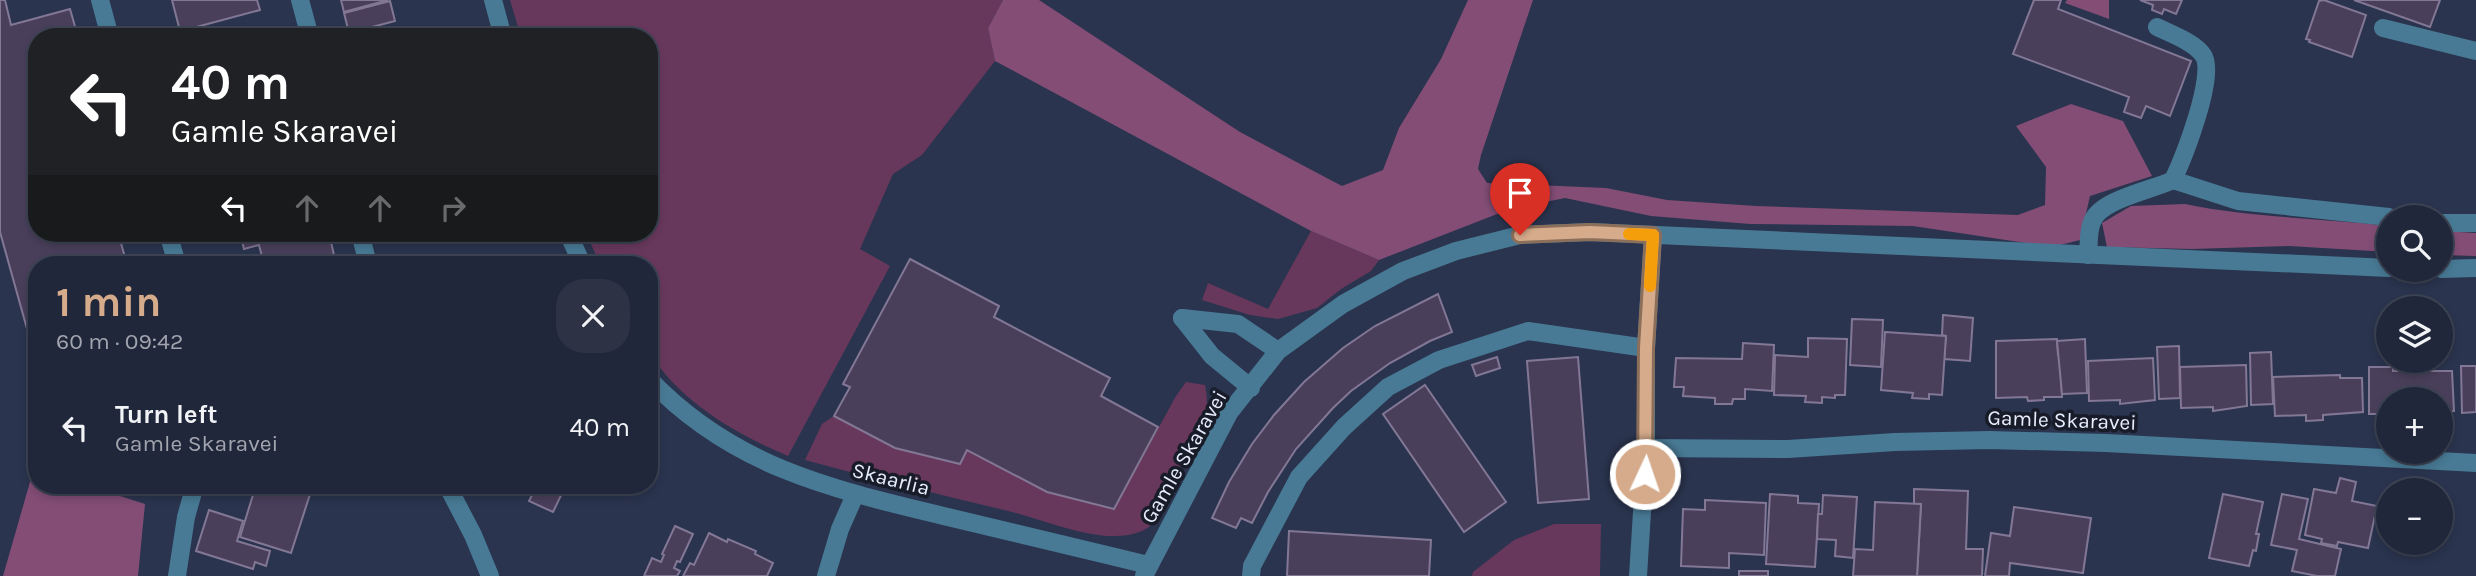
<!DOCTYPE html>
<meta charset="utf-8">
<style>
body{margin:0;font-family:Karla,sans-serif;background:#2d3345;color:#f1f3f6;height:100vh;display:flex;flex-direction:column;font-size:26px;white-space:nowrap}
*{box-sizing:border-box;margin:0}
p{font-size:23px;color:#a2a5af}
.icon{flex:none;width:38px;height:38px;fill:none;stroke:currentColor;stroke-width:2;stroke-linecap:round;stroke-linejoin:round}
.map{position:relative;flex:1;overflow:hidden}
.panel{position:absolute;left:28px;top:256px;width:630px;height:238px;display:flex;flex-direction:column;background:#20273a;border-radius:28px;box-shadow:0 4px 10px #0003,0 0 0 2px #3d4454}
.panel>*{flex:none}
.guide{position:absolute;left:28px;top:28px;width:630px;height:214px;border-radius:28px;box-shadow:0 4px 10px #0003,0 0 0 2px #3d4454;background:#202124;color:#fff;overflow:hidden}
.buttons{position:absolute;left:2376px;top:205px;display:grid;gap:14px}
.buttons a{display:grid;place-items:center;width:77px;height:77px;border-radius:50%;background:#20273a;box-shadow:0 4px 10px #0003,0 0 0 2px #3d4454;font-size:35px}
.pin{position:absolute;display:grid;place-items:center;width:60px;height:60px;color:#fff;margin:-72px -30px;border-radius:50% 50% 50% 0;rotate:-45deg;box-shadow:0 0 7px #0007}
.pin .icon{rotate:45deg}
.me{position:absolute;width:77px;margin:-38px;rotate:3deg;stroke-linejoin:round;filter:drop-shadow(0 0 5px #0008)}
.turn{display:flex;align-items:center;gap:24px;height:147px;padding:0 28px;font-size:32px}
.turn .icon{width:91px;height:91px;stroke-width:2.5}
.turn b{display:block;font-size:49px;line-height:60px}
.lanes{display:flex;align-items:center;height:66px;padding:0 28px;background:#0003;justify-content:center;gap:35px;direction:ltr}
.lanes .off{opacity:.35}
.round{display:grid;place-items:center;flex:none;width:74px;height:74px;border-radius:28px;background:#2d3345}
.headline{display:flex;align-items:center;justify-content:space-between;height:119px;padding:0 28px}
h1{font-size:42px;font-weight:700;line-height:52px;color:#d6ab8b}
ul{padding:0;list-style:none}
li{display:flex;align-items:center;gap:21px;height:105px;padding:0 28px}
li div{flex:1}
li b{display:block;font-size:26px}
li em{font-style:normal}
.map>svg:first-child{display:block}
</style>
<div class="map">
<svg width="2476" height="576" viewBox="0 0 2476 576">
<rect width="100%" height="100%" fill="#2a344e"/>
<!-- green -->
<g fill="#68385c">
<path d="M510,0H1003L988,28L995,61L922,155L893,174L860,249L890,266L788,456C736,434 680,402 649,352V264H600L586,233H649V37H521Z"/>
<path d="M1311,231L1379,260L1371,271L1341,289L1317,308L1278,319L1250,315L1202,300L1208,283L1268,309Z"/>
<path d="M1186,382L1205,385C1213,423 1196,433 1182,464C1173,485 1164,522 1142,531C1104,547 1049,521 1012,512C943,495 874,479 805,460L822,424L834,416L895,448L959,464L967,450L1047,492L1114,509L1176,396Z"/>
<path d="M1554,524H1601L1600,576H1472L1473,572L1514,540Z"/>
</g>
<!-- forest -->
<g fill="#834d76">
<path d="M1003,0H1039L1240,132L1342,186L1383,170L1399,128L1441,59L1468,0H1533L1481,155L1478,169L1487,183L1606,188L1667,200L1756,206L2018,215L2045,205L2046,167L2016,126L2071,104L2123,121L2152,176L2090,196L2080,240L2052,247L1913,226L1750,224L1651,216L1565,198L1510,209L1379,260L1311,231L995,61L988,28Z"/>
<path d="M2067,0H2109V19L2065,3Z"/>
<path d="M2185,204C2252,218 2321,218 2389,226V252L2289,246L2192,249L2107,247L2102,223L2131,206Z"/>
<path d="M2441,231L2476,233V256L2441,255Z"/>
<path d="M34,468L37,469V485H86L145,504L138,576H3Z"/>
</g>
<!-- building -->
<g fill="#4a3f5b" stroke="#827795" stroke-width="2">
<path d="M0,0H5L11,25L70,9L78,37H37V233H118L127,264H37V353L34,354L0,232Z"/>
<path d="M172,0H257L260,10L189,29L191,34L184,36L183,31H180Z"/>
<path d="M341,0H388L344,12Z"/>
<path d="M2034,0H2061L2058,9L2191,61L2170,116L2146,106L2141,118L2124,112L2129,97L2013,54Z"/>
<path d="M2140,0H2182L2176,14L2164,9L2162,14L2152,10L2153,5Z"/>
<path d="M2324,0L2366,15L2352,57L2309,42L2310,40L2306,39L2319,1Z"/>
<path d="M2354,0H2440L2430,27Z"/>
<path d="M390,1L395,21L349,33L344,13Z"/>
<path d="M240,233H329L336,264H264L259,245L244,249Z"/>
<path d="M910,259L999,306L994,317L1110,378L1101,396L1158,427L1114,509L1047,492L967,450L960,464L895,448L834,416L850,387L843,384Z"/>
<path d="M1438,294L1452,332L1430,341L1390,363L1351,391L1333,408L1296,449L1268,492L1252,523L1241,518L1236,528L1212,518L1229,482L1252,444L1274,415L1304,382L1343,348L1375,326Z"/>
<path d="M1943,315L1973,318L1970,361L1944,359L1946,336L1942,335Z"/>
<path d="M1852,319L1883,320L1881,367L1850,365Z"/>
<path d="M1885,332L1946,336L1942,395L1929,394V399L1912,398L1913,393L1881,390Z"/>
<path d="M1808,338L1847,339L1845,395H1835V398L1822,397V403L1805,402L1806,396L1774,395L1775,355L1808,357Z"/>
<path d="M2057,339L2058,355H2060L2062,397H2044V400L2028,401L2027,397L1996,398V341Z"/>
<path d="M2085,339L2087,393L2062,394L2057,341Z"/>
<path d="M1743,343L1774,345L1772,391L1745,389V399H1733L1732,404H1715V398L1683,396L1684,387H1674L1676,358L1742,359Z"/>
<path d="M2179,346L2180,398L2159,399L2157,347Z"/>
<path d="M2271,352L2273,404L2251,405L2250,353Z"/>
<path d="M1497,357L1500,368L1476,376L1472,365Z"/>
<path d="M1578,357L1589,499L1538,503L1527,361Z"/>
<path d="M2153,358L2155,400L2120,404V400L2089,401L2088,361Z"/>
<path d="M2246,365L2247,406L2213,411V407L2181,408L2180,367Z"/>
<path d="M2461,366H2476V412L2462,413Z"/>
<path d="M2369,367H2393V371H2452L2454,411H2441V399H2389V418H2387V414H2369Z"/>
<path d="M2340,375V378H2362L2363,412L2323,415V420L2306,421V415L2275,416L2273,377Z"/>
<path d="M1425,385L1506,502L1464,532L1383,414Z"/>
<path d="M2340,478L2356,482L2352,501L2377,506L2368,548L2338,542L2337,546L2321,543L2322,539L2305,535L2314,489L2336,493Z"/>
<path d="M256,485H313L291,553L240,537Z"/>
<path d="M537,485H566L553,512L529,501Z"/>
<path d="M1914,489L1968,491L1966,549H1983L1982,576H1917L1921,504H1914Z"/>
<path d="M1770,494L1798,496V503L1819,504L1815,567L1766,564Z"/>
<path d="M2223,494L2263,502L2256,534H2259L2256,551L2253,550L2249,566L2209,558Z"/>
<path d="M2282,494L2308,499L2299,539L2341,549L2335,576H2317L2292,571L2297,550L2271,545Z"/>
<path d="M1823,495L1857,497L1853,558L1835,556L1836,540L1817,539L1818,514H1822Z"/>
<path d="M1705,500L1766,503L1764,555L1729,553V568L1681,566L1683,509L1705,510Z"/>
<path d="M1875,502L1921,504L1917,576H1853L1855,549L1873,550Z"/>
<path d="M2014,507L2091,518L2083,573L2010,563L2009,576H1985L1991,533L2010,536Z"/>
<path d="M209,510L243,521L237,541L270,551L266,566L255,562L253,569L196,551Z"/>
<path d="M675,526L693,534L680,562L677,561L674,568L680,571L677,576H644L652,558L661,562L664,555L662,554Z"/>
<path d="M1289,531L1431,540L1429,576H1287Z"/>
<path d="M709,533L727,542L728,539L756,551L755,554L773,563L767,576H683L690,563L694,565Z"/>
<rect x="1739" y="571" width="29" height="5"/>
</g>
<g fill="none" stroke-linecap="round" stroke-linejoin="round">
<!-- minor -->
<g stroke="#487a95" stroke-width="18">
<path d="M100,0L110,37"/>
<path d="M300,0L310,37"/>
<path d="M493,0L503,37"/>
<path d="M2383,28L2476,51"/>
<path d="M2173,180L2238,201L2389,217"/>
<path d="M2441,223H2476"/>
<path d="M168,233L177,264"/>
<path d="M360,233L368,264"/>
<path d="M568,233L582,264"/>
<path d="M2088,255C2089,244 2088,232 2092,222C2100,199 2153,190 2173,180C2183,159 2217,74 2203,55C2194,42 2171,34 2157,27"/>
<path d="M2441,269L2476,268"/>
<path d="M1182,318L1238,324L1278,351"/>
<path d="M1182,318L1212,356L1251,388"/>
<path d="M649,379C735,469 836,490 952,518C1018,534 1083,549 1148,565"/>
<path d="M1646,448L1788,449L1895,442L1989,440L2106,443L2476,463"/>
<path d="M447,485L473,535L490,576"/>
<path d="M177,576L186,517L195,485"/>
<path d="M826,576L840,529L855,495"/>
<path d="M1144,576L1229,413L1278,351L1343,304L1403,271L1456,251L1520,235L1590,232L2389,268"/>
<path d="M1251,576L1252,566L1299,477L1344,427L1388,387L1439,360L1528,331L1646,348"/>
<path d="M1638,576L1646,448V348L1653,235"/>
</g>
</g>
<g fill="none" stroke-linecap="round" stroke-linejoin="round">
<!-- route casing -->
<g stroke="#8b6f5a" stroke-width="18">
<path id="route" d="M1520,235L1590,232L1653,235L1646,348L1645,474"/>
</g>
<!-- route -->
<use href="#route" stroke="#d6ab8b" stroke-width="12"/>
<!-- slow -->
<path stroke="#f59e0b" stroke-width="12" d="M1629,234L1653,235L1650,286"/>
</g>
<g text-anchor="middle" stroke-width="7" stroke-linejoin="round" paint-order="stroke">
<!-- street labels -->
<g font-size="21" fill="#e6edfe" stroke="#171c28">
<text transform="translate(2062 420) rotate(2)" y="7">Gamle Skaravei</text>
<text transform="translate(1184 457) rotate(-60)" y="7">Gamle Skaravei</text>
<text transform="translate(891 479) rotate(14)" y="7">Skaarlia</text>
</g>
</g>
</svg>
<div class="buttons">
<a><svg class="icon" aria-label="search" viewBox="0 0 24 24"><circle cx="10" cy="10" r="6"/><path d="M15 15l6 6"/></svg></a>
<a><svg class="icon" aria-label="layers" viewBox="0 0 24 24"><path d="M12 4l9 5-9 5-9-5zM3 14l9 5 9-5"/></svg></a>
<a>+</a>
<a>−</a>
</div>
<div class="pin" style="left:1520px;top:235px;background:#d93025"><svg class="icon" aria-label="arrive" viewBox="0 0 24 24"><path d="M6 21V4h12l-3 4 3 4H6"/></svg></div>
<svg class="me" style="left:1645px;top:474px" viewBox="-20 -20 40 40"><circle r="17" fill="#d6ab8b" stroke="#fff" stroke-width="3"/><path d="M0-11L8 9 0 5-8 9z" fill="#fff"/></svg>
<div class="guide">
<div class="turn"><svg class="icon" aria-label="left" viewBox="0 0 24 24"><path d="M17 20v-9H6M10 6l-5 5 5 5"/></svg><div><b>40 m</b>Gamle Skaravei</div></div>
<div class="lanes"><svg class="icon" aria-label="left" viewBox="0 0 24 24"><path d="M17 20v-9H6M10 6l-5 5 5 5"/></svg><svg class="icon off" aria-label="ahead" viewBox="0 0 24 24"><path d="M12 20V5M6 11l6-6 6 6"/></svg><svg class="icon off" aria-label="ahead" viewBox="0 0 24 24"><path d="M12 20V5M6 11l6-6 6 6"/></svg><svg class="icon off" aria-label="right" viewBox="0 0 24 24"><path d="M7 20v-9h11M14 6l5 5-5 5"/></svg></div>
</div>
<section class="panel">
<div class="headline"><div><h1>1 min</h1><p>60 m · 09:42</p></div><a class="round"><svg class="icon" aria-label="close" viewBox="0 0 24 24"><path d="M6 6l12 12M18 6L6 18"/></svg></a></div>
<ul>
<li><svg class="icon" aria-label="left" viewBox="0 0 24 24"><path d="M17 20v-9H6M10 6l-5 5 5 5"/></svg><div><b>Turn left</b><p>Gamle Skaravei</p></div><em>40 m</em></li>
</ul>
</section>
</div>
